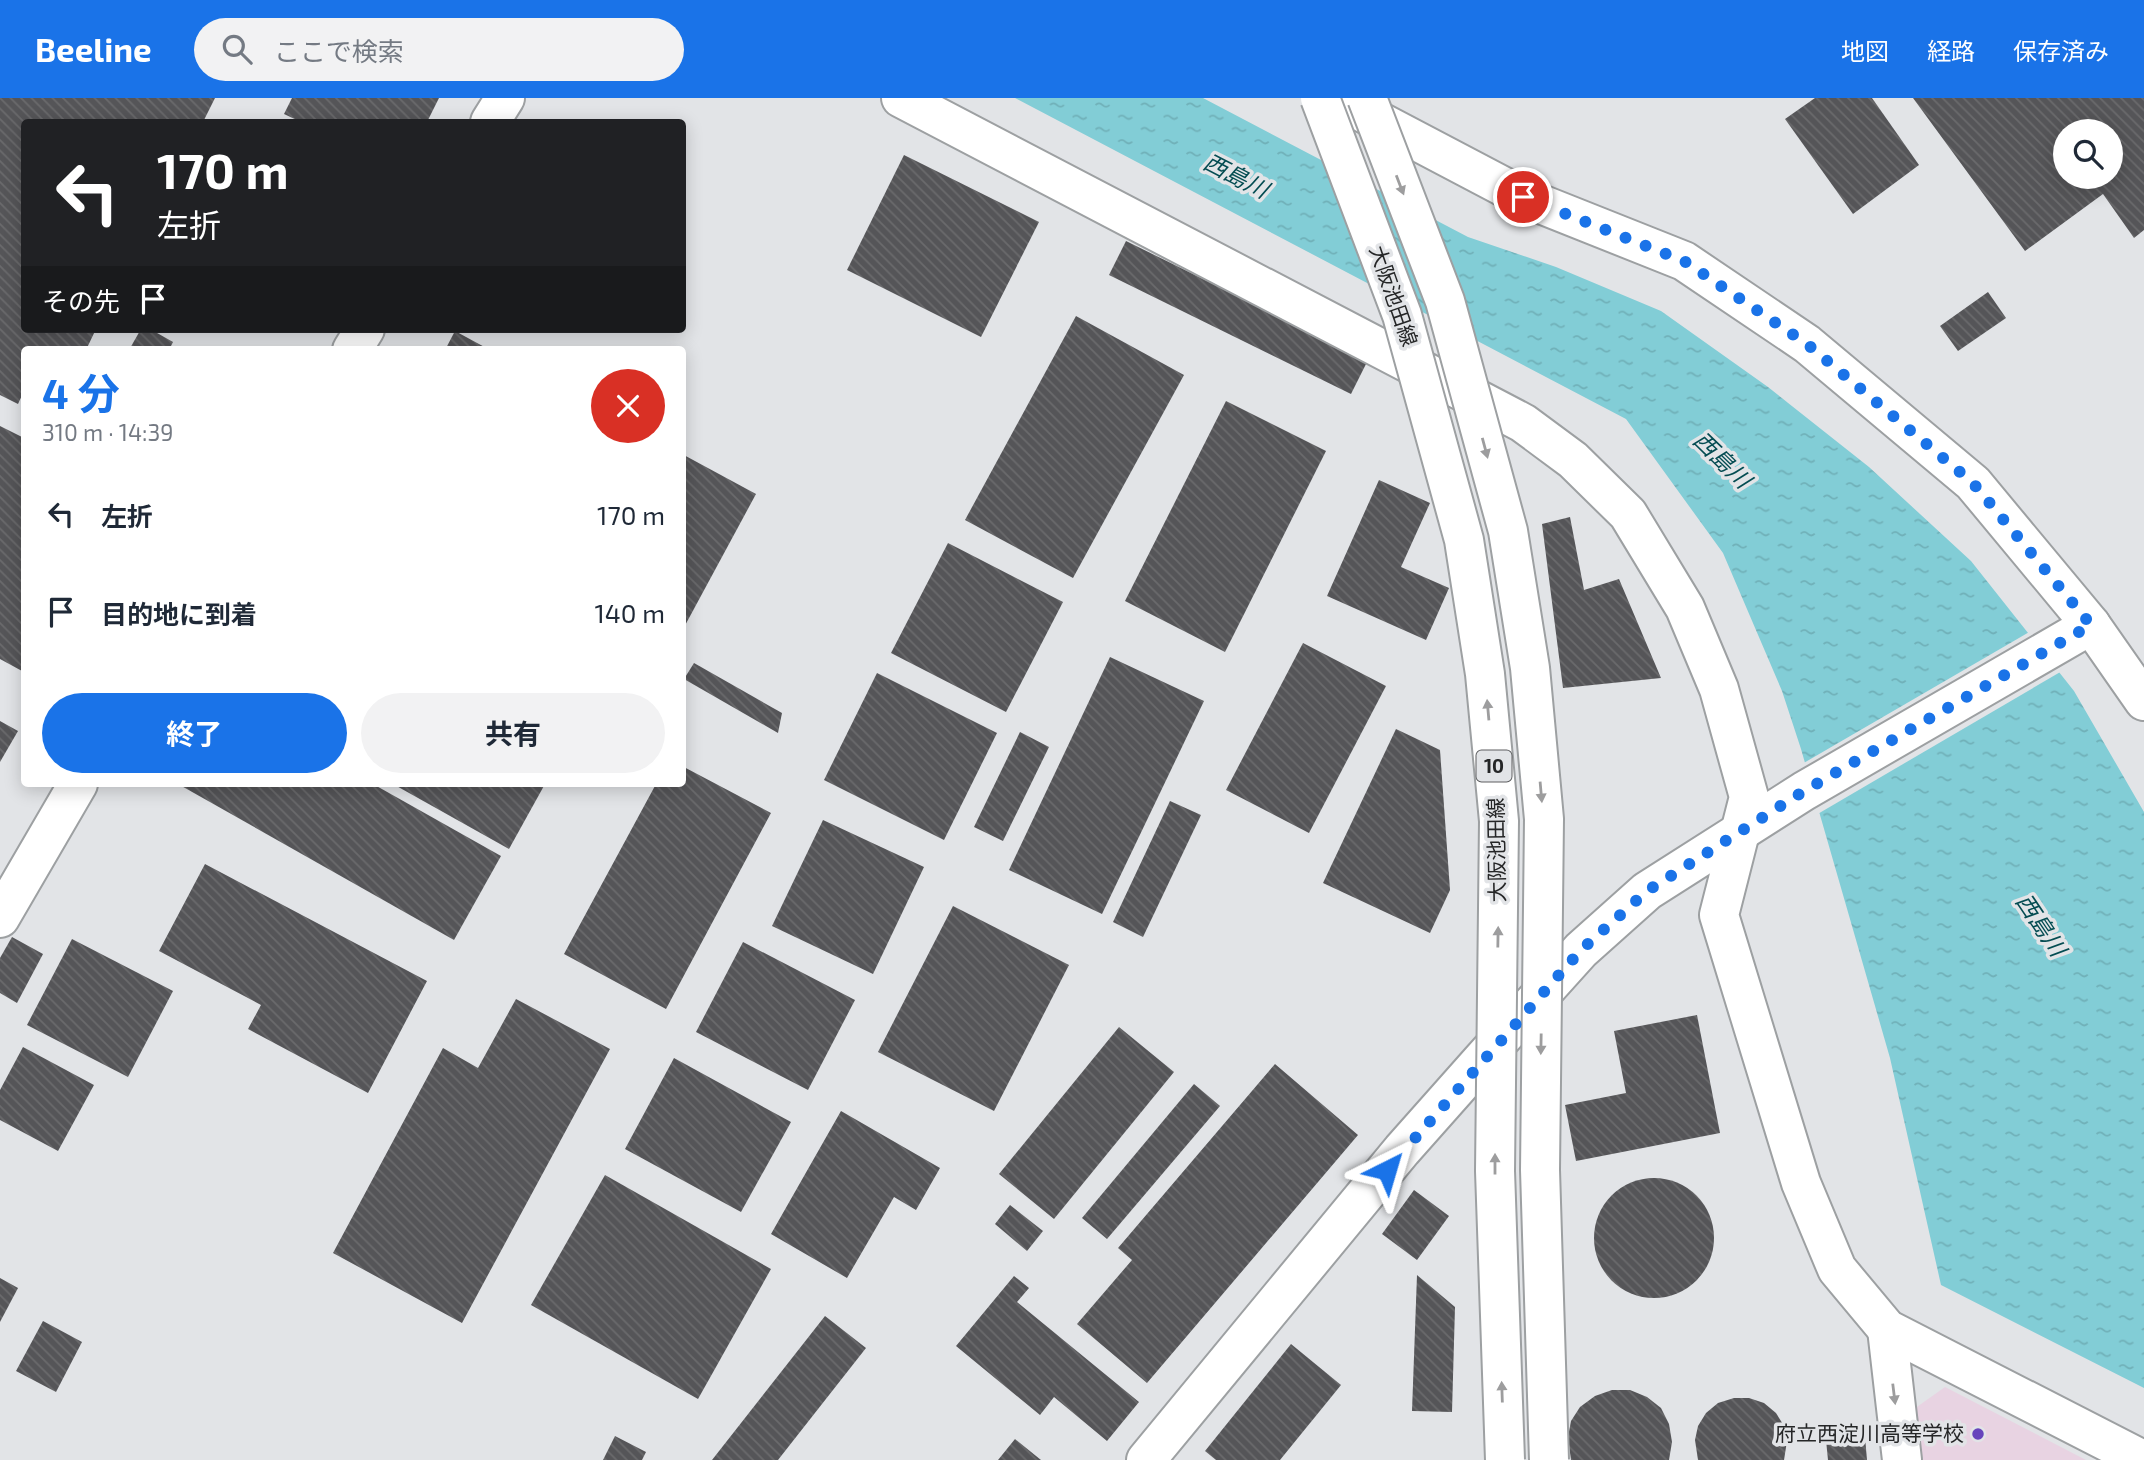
<!DOCTYPE html>
<html lang="ja">
<meta charset="utf-8">
<style>
body{margin:0;font-family:"Exo 2","Noto Sans JP",sans-serif;background:#f2f2f3;color:#1f2937;height:100vh;display:flex;flex-direction:column;font-size:26px;white-space:nowrap}
*{box-sizing:border-box;margin:0}
p{font-size:23px;color:#747a83}
.icon{flex:none;width:38px;height:38px;fill:none;stroke:currentColor;stroke-width:2;stroke-linecap:round;stroke-linejoin:round}
.map{position:relative;flex:1;overflow:hidden}
.details{position:absolute;left:21px;top:248px;width:665px;height:441px;display:flex;flex-direction:column;background:#fff;border-radius:7px;box-shadow:0 4px 18px #0003}
.details>*{flex:none}
.banner{position:absolute;left:21px;top:21px;width:665px;height:214px;border-radius:7px;box-shadow:0 4px 18px #0003;background:#202124;color:#fff;overflow:hidden}
.buttons{position:absolute;left:2053px;top:21px;display:grid;gap:14px}
.buttons a{display:grid;place-items:center;width:70px;height:70px;border-radius:50%;background:#fff;box-shadow:0 4px 18px #0003;font-size:35px}
.pin{position:absolute;display:grid;place-items:center;width:60px;height:60px;color:#fff;margin:-30px;border:4px solid #fff;border-radius:50%;box-shadow:0 2px 7px #0007}
.me{position:absolute;width:77px;margin:-38px;rotate:40deg;stroke-linejoin:round;filter:drop-shadow(0 0 5px #0008)}
.turn{display:flex;align-items:center;gap:24px;height:147px;padding:0 21px;font-size:32px}
.turn .icon{width:91px;height:91px;stroke-width:2.5}
.turn b{display:block;font-size:49px;line-height:60px}
.then{display:flex;align-items:center;height:66px;padding:0 21px;background:#0003;gap:14px;font-size:26px}
.round{display:grid;place-items:center;flex:none;width:74px;height:74px;border-radius:37px;background:#f2f2f3}
.head{display:flex;align-items:center;justify-content:space-between;height:119px;padding:0 21px}
h1{font-size:42px;font-weight:700;line-height:52px;color:#1a73e8}
.primary-button{display:flex;gap:14px;margin-top:auto;padding:14px 21px}
.primary-button a{flex:1;height:80px;border-radius:42px;background:#1a73e8;color:#fff;font-size:28px;font-weight:700;line-height:80px;text-align:center}
.primary-button a+a{background:#f2f2f3;color:#1f2937}
ul{padding:0;list-style:none}
li{display:flex;align-items:center;gap:21px;height:98px;padding:0 21px}
li div{flex:1}
li b{display:block;font-size:26px}
li em{font-style:normal}
header{display:flex;align-items:center;gap:42px;box-sizing:border-box;height:98px;padding:0 35px;background:#1a73e8;color:#fff}
header strong{font-size:33px}
nav{display:flex;gap:38px;margin-inline-start:auto;font-size:24px}
.search{width:490px;height:63px;background:#f2f2f3;display:flex;align-items:center;gap:18px;box-sizing:border-box;padding:0 24px;border-radius:38px;color:#747a83;font-size:26px}
.map>svg:first-child{display:block}
</style>
<header>
<strong>Beeline</strong>
<div class="search"><svg class="icon" aria-label="search" viewBox="0 0 24 24"><circle cx="10" cy="10" r="6"/><path d="M15 15l6 6"/></svg>ここで検索</div>
<nav><a>地図</a><a>経路</a><a>保存済み</a></nav>
</header>
<div class="map">
<svg width="2144" height="1362" viewBox="0 0 2144 1362">
<defs>
<pattern id="water-ripples" width="26" height="14" patternUnits="userSpaceOnUse" patternTransform="scale(1.75)"><rect width="26" height="14" fill="#82cdd6"/><path d="M2 4q2-2 4 0t4 0M15 11q2-2 4 0t4 0" fill="none" stroke="#70b0b8"/></pattern>
<pattern id="building-back-hatch" width="6" height="6" patternUnits="userSpaceOnUse" patternTransform="scale(1.75)"><rect width="6" height="6" fill="#555558"/><path d="M-1 5l2 2M0 0l6 6M5-1l2 2" fill="none" stroke="#6a6a6c"/></pattern>
</defs>
<rect width="100%" height="100%" fill="#e2e4e7"/>
<!-- education -->
<path fill="#e8d3e2" d="M1945,1289L2086,1362H1923L1914,1311Z"/>
<!-- water -->
<path fill="url(#water-ripples)" d="M1015,0H1203L1468,139L1556,169L1661,213L1768,289L1869,369L1971,463L2074,593L2144,714V1290L1941,1187L1890,960L1801,651L1782,593L1723,455L1626,321Z"/>
<!-- pier -->
<path fill="#e2e4e7" d="M2031,533L2062,573L1816,717L1802,666Z"/>
<!-- building -->
<g fill="url(#building-back-hatch)" fill-rule="evenodd">
<path d="M0,0H215L203,24H24V231H96L86,252H24V293L18,306L0,297Z"/>
<path d="M292,0H439L427,24H301L284,16Z"/>
<path d="M1815,0H1872L1919,67L1853,116L1785,21Z"/>
<path d="M1913,0H2144V132L2134,140L2103,96L2025,153ZM2065,33H2110V79H2065Z"/>
<path d="M904,57L1039,124L981,239L847,172Z"/>
<path d="M1126,143L1368,262L1351,296L1109,177Z"/>
<path d="M1988,194L2006,220L1958,253L1940,228Z"/>
<path d="M1076,218L1184,277L1073,480L965,422Z"/>
<path d="M141,231H150L173,244L169,252H129Z"/>
<path d="M455,233L490,252H445Z"/>
<path d="M1226,303L1326,353L1225,554L1125,503Z"/>
<path d="M0,328L24,340V569L22,573L0,561Z"/>
<path d="M682,356L756,396L682,533Z"/>
<path d="M1379,382L1430,405L1401,469L1449,490L1426,542L1327,498Z"/>
<path d="M1570,419L1584,492L1619,481L1661,580L1563,590L1542,426Z"/>
<path d="M948,445L1063,504L1006,614L891,555Z"/>
<path d="M1303,545L1386,588L1309,735L1226,692Z"/>
<path d="M1110,559L1204,603L1102,816L1009,772Z"/>
<path d="M694,565L782,615L778,635L684,581Z"/>
<path d="M877,575L997,635L944,742L824,682Z"/>
<path d="M0,623L18,633L0,664Z"/>
<path d="M1396,631L1440,652L1450,792L1430,835L1323,785Z"/>
<path d="M1020,634L1049,649L1003,743L974,729Z"/>
<path d="M682,668L771,715L666,911L564,856L656,686H682Z"/>
<path d="M178,686H373L501,758L454,842Z"/>
<path d="M393,686H545L509,751Z"/>
<path d="M1170,703L1201,717L1143,839L1113,824Z"/>
<path d="M823,722L924,769L873,876L772,828Z"/>
<path d="M205,766L427,883L368,995L248,931L261,907L159,853Z"/>
<path d="M953,808L1069,867L994,1013L878,954Z"/>
<path d="M12,839L43,856L17,905L0,895V860Z"/>
<path d="M72,841L173,893L128,979L27,927Z"/>
<path d="M743,844L855,902L808,992L696,934Z"/>
<path d="M516,901L610,951L462,1225L333,1155L443,950L478,970Z"/>
<path d="M1697,917L1720,1035L1576,1063L1565,1007L1626,995L1614,933Z"/>
<path d="M1119,929L1174,974L1054,1121L999,1076Z"/>
<path d="M23,949L94,987L58,1053L0,1022V992Z"/>
<path d="M674,960L791,1024L741,1114L625,1051Z"/>
<path d="M1275,966L1358,1037L1147,1285L1077,1226L1132,1162L1118,1150Z"/>
<path d="M1194,986L1220,1008L1107,1141L1082,1120Z"/>
<path d="M841,1013L940,1070L916,1112L894,1099L847,1180L771,1136Z"/>
<path d="M605,1077L771,1171L698,1301L531,1207Z"/>
<circle cx="1654" cy="1140" r="60"/>
<path d="M1414,1092L1449,1118L1417,1162L1382,1136Z"/>
<path d="M1010,1107L1043,1133L1027,1153L995,1126Z"/>
<path d="M1417,1177L1455,1209L1452,1314L1412,1313Z"/>
<path d="M1014,1178L1029,1190L1017,1204L1139,1304L1107,1343L1054,1299L1040,1317L956,1248Z"/>
<path d="M0,1180L18,1190L0,1224Z"/>
<path d="M825,1218L866,1250L778,1362H712Z"/>
<path d="M43,1223L82,1244L56,1294L16,1273Z"/>
<path d="M1291,1246L1341,1287L1280,1362H1216L1205,1353Z"/>
<path d="M1612,1292H1630L1647,1299L1661,1310L1669,1326L1672,1344L1669,1362H1571L1568,1339L1571,1323L1580,1309L1595,1298Z"/>
<path d="M1734,1300H1749L1764,1305L1776,1315L1784,1328L1787,1343L1784,1362H1698L1695,1342L1698,1328L1706,1315L1718,1305Z"/>
<path d="M615,1338L646,1354L642,1362H603Z"/>
<path d="M1865,1339L1867,1362H1828L1826,1342Z"/>
<path d="M1015,1341L1041,1362H998Z"/>
</g>
<g fill="none" stroke-linecap="round" stroke-linejoin="round">
<!-- minor casing -->
<g stroke="#9da0a2" stroke-width="42">
<g id="minor">
<path d="M901,0L1523,325L1573,362L1628,416L1685,510L1719,591L1749,699L1719,817L1801,1085L1837,1171L1887,1231L2143,1362"/>
<path d="M1335,0L1523,99L1684,163L1807,246L1973,385L2091,527L2144,603"/>
<path d="M490,24L505,0"/>
<path d="M352,252L365,231"/>
<path d="M0,820L78,686"/>
<path d="M1887,1231L1902,1362"/>
<path d="M1146,1362L1402,1052L1481,963L1581,852L1647,793L1804,693L2091,527"/>
</g>
</g>
<!-- minor -->
<use href="#minor" stroke="#fff" stroke-width="38"/>
<!-- major-bridge casing -->
<g stroke="#9da0a2" stroke-width="42" stroke-linecap="butt">
<g id="major-bridge">
<path d="M1320,0L1402,217L1464,442L1485,576L1499,723L1495,1073L1505,1362"/>
<path d="M1367,0L1445,203L1508,433L1530,570L1544,721L1540,1072L1549,1362"/>
</g>
</g>
<!-- major-bridge -->
<use href="#major-bridge" stroke="#fff" stroke-width="38"/>
</g>
<!-- one-way arrows -->
<defs><path id="oneway-solid" d="M-6-.8H1V-3.2L6.5 0L1 3.2V.8H-6Z" transform="scale(1.75)"/></defs>
<g fill="#9d9d9e">
<use href="#oneway-solid" transform="translate(1400 87) rotate(69)"/>
<use href="#oneway-solid" transform="translate(1485 350) rotate(75)"/>
<use href="#oneway-solid" transform="translate(1488 612) rotate(-95)"/>
<use href="#oneway-solid" transform="translate(1541 694) rotate(85)"/>
<use href="#oneway-solid" transform="translate(1498 839) rotate(-89)"/>
<use href="#oneway-solid" transform="translate(1541 946) rotate(91)"/>
<use href="#oneway-solid" transform="translate(1495 1066) rotate(-90)"/>
<use href="#oneway-solid" transform="translate(1502 1294) rotate(-92)"/>
<use href="#oneway-solid" transform="translate(1894 1296) rotate(83)"/>
</g>
<g fill="none" stroke-linecap="round" stroke-linejoin="round">
<!-- route -->
<path stroke="#1a73e8" stroke-width="12" stroke-dasharray="0 21.6" d="M1387,1072L1581,852L1647,793L1804,693L2091,527L1973,385L1807,246L1684,163L1523,99"/>
</g>
<!-- markers -->
<circle fill="#6644bc" stroke="#e2e4e7" stroke-width="2.5" cx="1978" cy="1336" r="7"/>
<g text-anchor="middle" stroke-width="7" stroke-linejoin="round" paint-order="stroke">
<!-- shield labels -->
<rect fill="#e2e4e7" stroke="#5e5f61" stroke-width="2" x="1476.5" y="652.5" width="35" height="31" rx="5"/>
<g font-size="19" font-weight="bold" fill="#252627">
<text x="1494" y="675">10</text>
</g>
<!-- street labels -->
<g font-size="21" fill="#252627" stroke="#e2e4e7">
<text transform="translate(1393 198) rotate(71)" y="7">大阪池田線</text>
<text transform="translate(1497 752) rotate(-91)" y="7">大阪池田線</text>
</g>
<!-- poi labels -->
<g font-size="21" fill="#252627" stroke="#e2e4e7" text-anchor="end">
<text x="1964" y="1343">府立西淀川高等学校</text>
</g>
<!-- water labels -->
<g font-size="23" font-style="italic" fill="#044c52" stroke="#e2e4e7">
<text transform="translate(1236 78) rotate(27)" y="8">西島川</text>
<text transform="translate(1722 362) rotate(44)" y="8">西島川</text>
<text transform="translate(2041 827) rotate(56)" y="8">西島川</text>
</g>
</g>
</svg>
<div class="buttons">
<a><svg class="icon" aria-label="search" viewBox="0 0 24 24"><circle cx="10" cy="10" r="6"/><path d="M15 15l6 6"/></svg></a>
</div>
<div class="pin" style="left:1523px;top:99px;background:#d93025"><svg class="icon" aria-label="arrive" viewBox="0 0 24 24"><path d="M6 21V4h12l-3 4 3 4H6"/></svg></div>
<svg class="me" style="left:1387px;top:1072px" viewBox="-20 -20 40 40"><path d="M0-17L14 15 0 8-14 15z" fill="#1a73e8" stroke="#fff" stroke-width="4"/></svg>
<div class="banner">
<div class="turn"><svg class="icon" aria-label="left" viewBox="0 0 24 24"><path d="M17 20v-9H6M10 6l-5 5 5 5"/></svg><div><b>170 m</b>左折</div></div>
<div class="then">その先<svg class="icon" aria-label="arrive" viewBox="0 0 24 24"><path d="M6 21V4h12l-3 4 3 4H6"/></svg></div>
</div>
<section class="details">
<div class="head"><div><h1>4 分</h1><p>310 m · 14:39</p></div><a class="round" style="background:#d93025;color:#fff"><svg class="icon" aria-label="close" viewBox="0 0 24 24"><path d="M6 6l12 12M18 6L6 18"/></svg></a></div>
<ul>
<li><svg class="icon" aria-label="left" viewBox="0 0 24 24"><path d="M17 20v-9H6M10 6l-5 5 5 5"/></svg><div><b>左折</b></div><em>170 m</em></li>
<li><svg class="icon" aria-label="arrive" viewBox="0 0 24 24"><path d="M6 21V4h12l-3 4 3 4H6"/></svg><div><b>目的地に到着</b></div><em>140 m</em></li>
</ul>
<div class="primary-button"><a>終了</a><a>共有</a></div>
</section>
</div>
